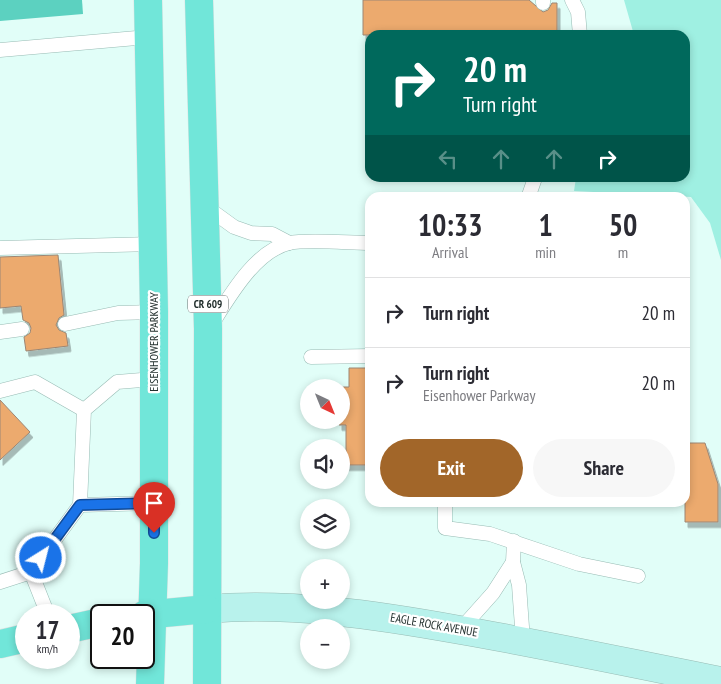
<!DOCTYPE html>
<meta charset="utf-8">
<style>
body{margin:0;font-family:"PT Sans Narrow",sans-serif;background:#f7f7f7;color:#2b2b33;height:100vh;display:flex;flex-direction:column;font-size:19px;white-space:nowrap}
*{box-sizing:border-box;margin:0}
p{font-size:16px;color:#7c7c81}
.icon{flex:none;width:28px;height:28px;fill:none;stroke:currentColor;stroke-width:2;stroke-linecap:round;stroke-linejoin:round}
.map{position:relative;flex:1;overflow:hidden}
.details{position:absolute;left:365px;top:192px;width:325px;height:315px;display:flex;flex-direction:column;background:#fff;border-radius:15px;box-shadow:0 2px 8px #0003}
.details>*{flex:none}
.hud{position:absolute;left:365px;top:30px;width:325px;height:152px;border-radius:15px;box-shadow:0 2px 8px #0003;background:#00695c;color:#fff;overflow:hidden}
.needle{width:32px;rotate:137deg}
.fabs{position:absolute;left:300px;top:379px;display:grid;gap:10px}
.fabs a{display:grid;place-items:center;width:50px;height:50px;border-radius:50%;background:#fff;box-shadow:0 2px 8px #0003;font-size:25px}
.speed{position:absolute;left:15px;top:604px;display:flex;gap:10px;font-size:25px;font-weight:700;text-align:center}
.speed>*{display:grid;place-content:center;width:65px;height:65px;border-radius:50%;background:#fff;box-shadow:0 2px 8px #0003;line-height:1}
.speed small{font-size:12px;font-weight:400}
.speed .limit{border:2px solid #111;border-radius:8px;background:#fff;color:#111}
.pin{position:absolute;display:grid;place-items:center;width:42px;height:42px;color:#fff;margin:-51px -21px;border-radius:50% 50% 50% 0;rotate:-45deg;box-shadow:0 0 5px #0007}
.pin .icon{rotate:45deg}
.me{position:absolute;width:55px;margin:-28px;rotate:36deg;stroke-linejoin:round;filter:drop-shadow(0 0 4px #0008)}
.turn{display:flex;align-items:center;gap:18px;height:105px;padding:0 15px;font-size:22px}
.turn .icon{width:65px;height:65px;stroke-width:2.5}
.turn b{display:block;font-size:35px;line-height:42px}
.lanes{display:flex;align-items:center;height:48px;padding:0 15px;background:#0003;justify-content:center;gap:25px;direction:ltr}
.lanes .off{opacity:.35}
.eta{display:flex;justify-content:space-evenly;align-items:center;height:85px;text-align:center}
.eta b{font-size:30px;font-weight:600;line-height:35px}
.button{display:flex;gap:10px;margin-top:auto;padding:10px 15px}
.button a{flex:1;height:58px;border-radius:30px;background:#a26629;color:#fff;font-size:20px;font-weight:600;line-height:58px;text-align:center}
.button a+a{background:#f7f7f7;color:#2b2b33}
ul{padding:0;list-style:none}
li{display:flex;align-items:center;gap:15px;height:70px;padding:0 15px;border-top:1px solid #e1e1e2}
li div{flex:1}
li b{display:block;font-size:19px}
li em{font-style:normal}
.map>svg:first-child{display:block}
</style>
<div class="map">
<svg width="721" height="684" viewBox="0 0 721 684">
<defs>
<filter id="shadow"><feDropShadow dx="3" dy="5.5" stdDeviation="0" flood-color="#0004"/></filter>
</defs>
<rect width="100%" height="100%" fill="#e1fef8"/>
<!-- green -->
<path fill="#9ff0e2" d="M624,0H721V260L710,223L691,197L574,191L576,178H685V35H634Z"/>
<!-- forest -->
<path fill="#5cd1c0" d="M0,0H82L83,14L0,21Z"/>
<!-- building -->
<g fill="#ecaa6e" stroke="#9c8674" filter="url(#shadow)">
<path d="M363,0H529L543,12L548,10L552,3H557V35H363Z"/>
<path d="M58,255L64,315L59,318L56,325L59,330L66,333L68,346L26,351L24,337L30,333L31,328L29,323L23,320L21,306L0,308V257Z"/>
<path d="M349,368H370V465H346V425H339V420H341V388L339,387H349Z"/>
<path d="M0,400L30,432L0,460Z"/>
<path d="M685,443H705L718,484V522H685Z"/>
</g>
<g fill="none" stroke-linecap="round" stroke-linejoin="round">
<!-- service casing -->
<g stroke="#98bbb4" stroke-width="15">
<g id="service">
<path d="M543,0V3"/>
<path d="M572,0L578,12L580,35"/>
<path d="M0,50L148,37"/>
<path d="M528,198L535,178"/>
<path d="M205,206L234,227L251,233L272,234L289,243"/>
<path d="M0,248L153,244"/>
<path d="M65,324L118,313L154,312"/>
<path d="M212,324C229,297 255,251 289,243C308,239 349,243 370,243"/>
<path d="M0,332L22,329"/>
<path d="M311,357L370,356"/>
<path d="M0,391L35,382L84,410"/>
<path d="M445,502V528L490,534L579,564L638,576"/>
<path d="M80,505L154,503"/>
<path d="M514,541L513,562L519,585L523,641"/>
<path d="M31,572L48,615"/>
<path d="M0,582L31,572L80,505L84,410L117,382L154,379"/>
<path d="M460,630L493,593L513,562"/>
</g>
</g>
<!-- secondary casing -->
<g stroke="#98bbb4" stroke-width="29">
<path id="secondary" d="M207,609C291,602 377,615 460,630C547,645 634,664 721,681"/>
</g>
<!-- primary casing -->
<g stroke="#e0e2e2" stroke-width="29">
<g id="primary">
<path d="M148,0L154,312V563L150,684"/>
<path d="M199,0L208,329L207,684"/>
<path d="M144,615L207,609"/>
<path d="M69,629L101,622"/>
<path d="M0,644L26,638"/>
</g>
</g>
<!-- service -->
<use href="#service" stroke="#fff" stroke-width="14"/>
<!-- secondary -->
<use href="#secondary" stroke="#b8f2ec" stroke-width="28"/>
<!-- primary -->
<use href="#primary" stroke="#71e6d9" stroke-width="28"/>
</g>
<g fill="none" stroke-linecap="round" stroke-linejoin="round">
<!-- route casing -->
<g stroke="#114b97" stroke-width="12">
<path id="route" d="M41,558L80,505L154,503V533"/>
</g>
<!-- route -->
<use href="#route" stroke="#1a73e8" stroke-width="9"/>
</g>
<g text-anchor="middle" stroke-width="4.5" stroke-linejoin="round" paint-order="stroke">
<!-- shield labels -->
<rect fill="#fff" stroke="#646d6c" stroke-width="1" x="188" y="295.5" width="40" height="17" rx="4"/>
<g font-size="11" font-weight="bold" fill="#222f2d">
<text x="208" y="308">CR 609</text>
</g>
<!-- street labels -->
<g font-size="12" fill="#222f2d" stroke="#fff">
<text transform="translate(154 342) rotate(-90)" y="4">EISENHOWER PARKWAY</text>
<text transform="translate(434 625) rotate(10)" y="4">EAGLE ROCK AVENUE</text>
</g>
</g>
</svg>
<div class="fabs">
<a><svg class="needle" viewBox="-14 -14 28 28"><path d="M0-13l5 13h-10z" fill="#e53935"/><path d="M0 13l5-13h-10z" fill="#7c7c81"/></svg></a>
<a><svg class="icon" aria-label="sound" viewBox="0 0 24 24"><path d="M4 9h4l5-4v14l-5-4H4zM17 9q2 3 0 6"/></svg></a>
<a><svg class="icon" aria-label="layers" viewBox="0 0 24 24"><path d="M12 4l9 5-9 5-9-5zM3 14l9 5 9-5"/></svg></a>
<a>+</a>
<a>−</a>
</div>
<div class="speed"><div>17<small>km/h</small></div><div class="limit">20</div></div>
<div class="pin" style="left:154px;top:533px;background:#d93025"><svg class="icon" aria-label="arrive" viewBox="0 0 24 24"><path d="M6 21V4h12l-3 4 3 4H6"/></svg></div>
<svg class="me" style="left:41px;top:558px" viewBox="-20 -20 40 40"><circle r="17" fill="#1a73e8" stroke="#fff" stroke-width="3"/><path d="M0-11L8 9 0 5-8 9z" fill="#fff"/></svg>
<div class="hud">
<div class="turn"><svg class="icon" aria-label="right" viewBox="0 0 24 24"><path d="M7 20v-9h11M14 6l5 5-5 5"/></svg><div><b>20 m</b>Turn right</div></div>
<div class="lanes"><svg class="icon off" aria-label="left" viewBox="0 0 24 24"><path d="M17 20v-9H6M10 6l-5 5 5 5"/></svg><svg class="icon off" aria-label="ahead" viewBox="0 0 24 24"><path d="M12 20V5M6 11l6-6 6 6"/></svg><svg class="icon off" aria-label="ahead" viewBox="0 0 24 24"><path d="M12 20V5M6 11l6-6 6 6"/></svg><svg class="icon" aria-label="right" viewBox="0 0 24 24"><path d="M7 20v-9h11M14 6l5 5-5 5"/></svg></div>
</div>
<section class="details">
<div class="eta">
<div><b>10:33</b><p>Arrival</p></div>
<div><b>1</b><p>min</p></div>
<div><b>50</b><p>m</p></div>
</div>
<ul>
<li><svg class="icon" aria-label="right" viewBox="0 0 24 24"><path d="M7 20v-9h11M14 6l5 5-5 5"/></svg><div><b>Turn right</b></div><em>20 m</em></li>
<li><svg class="icon" aria-label="right" viewBox="0 0 24 24"><path d="M7 20v-9h11M14 6l5 5-5 5"/></svg><div><b>Turn right</b><p>Eisenhower Parkway</p></div><em>20 m</em></li>
</ul>
<div class="button"><a>Exit</a><a>Share</a></div>
</section>
</div>
